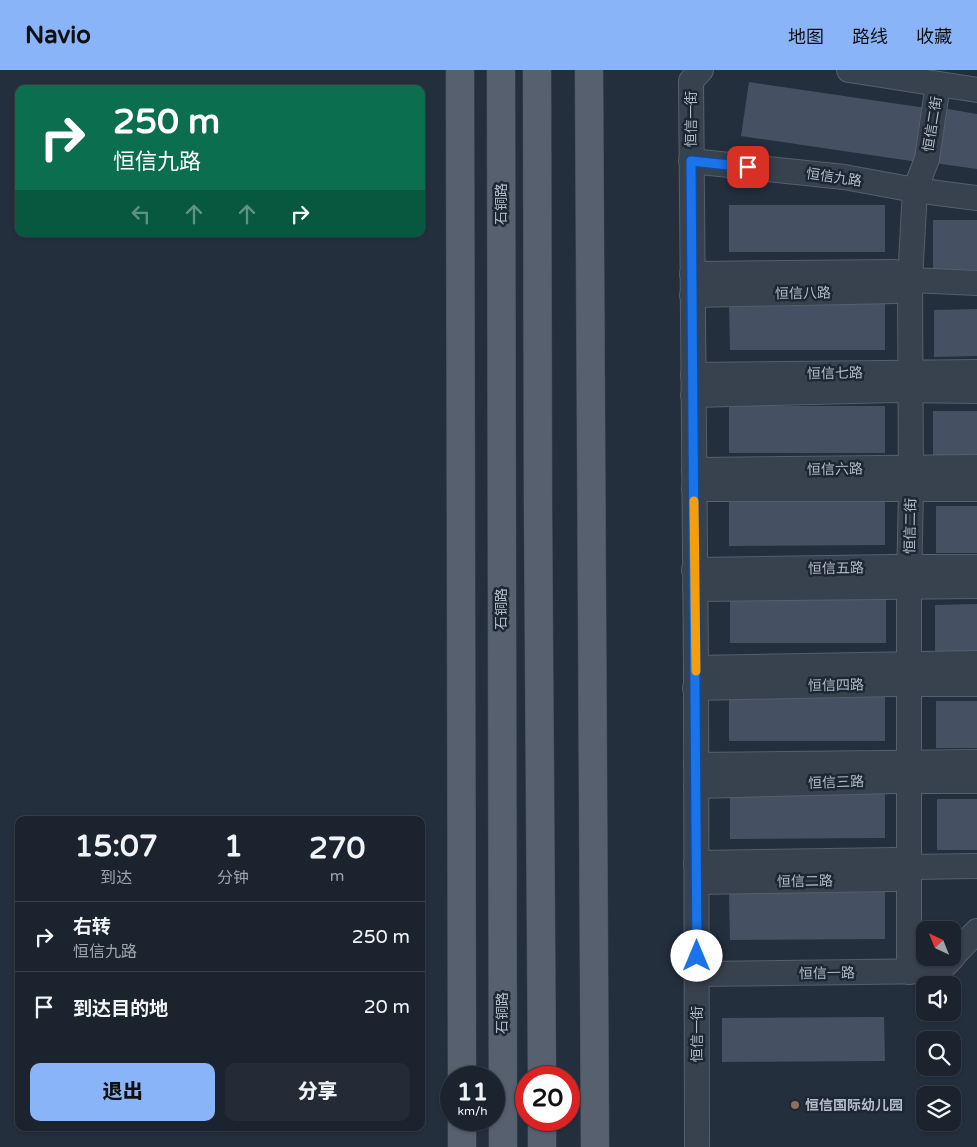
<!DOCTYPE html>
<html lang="zh">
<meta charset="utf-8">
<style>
body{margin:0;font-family:"Varela Round","Noto Sans SC",sans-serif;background:#242b36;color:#f1f3f6;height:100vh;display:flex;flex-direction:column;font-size:19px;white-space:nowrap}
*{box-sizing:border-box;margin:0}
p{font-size:16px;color:#a0a4aa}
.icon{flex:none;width:28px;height:28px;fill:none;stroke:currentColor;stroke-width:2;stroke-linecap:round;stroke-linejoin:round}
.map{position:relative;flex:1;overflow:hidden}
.sheet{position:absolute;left:15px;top:746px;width:410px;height:315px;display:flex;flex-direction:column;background:#1b232e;border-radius:10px;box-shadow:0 1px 4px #0004,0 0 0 1px #39404a}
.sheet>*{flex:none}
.banner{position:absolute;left:15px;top:15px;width:410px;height:152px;border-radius:10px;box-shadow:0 1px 4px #0004,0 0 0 1px #39404a;background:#0b6e4f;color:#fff;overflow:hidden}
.needle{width:32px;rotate:317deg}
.buttons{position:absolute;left:916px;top:851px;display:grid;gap:10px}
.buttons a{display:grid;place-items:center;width:45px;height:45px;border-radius:10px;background:#1b232e;box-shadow:0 1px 4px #0004,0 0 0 1px #39404a;font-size:25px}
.speed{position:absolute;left:440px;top:996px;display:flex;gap:10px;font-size:25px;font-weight:700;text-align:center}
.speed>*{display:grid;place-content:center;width:65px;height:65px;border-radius:50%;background:#1b232e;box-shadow:0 1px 4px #0004,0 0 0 1px #39404a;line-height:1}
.speed small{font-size:12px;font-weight:400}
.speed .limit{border:8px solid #d22;background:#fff;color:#111}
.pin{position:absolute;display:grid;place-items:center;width:42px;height:42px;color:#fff;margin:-21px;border-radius:10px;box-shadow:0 2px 8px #0006}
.me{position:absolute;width:55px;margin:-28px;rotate:0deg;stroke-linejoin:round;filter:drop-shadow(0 0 4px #0008)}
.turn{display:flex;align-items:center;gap:18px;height:105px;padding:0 15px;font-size:22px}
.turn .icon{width:65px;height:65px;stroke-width:2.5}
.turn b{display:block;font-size:35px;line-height:42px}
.lanes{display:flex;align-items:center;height:48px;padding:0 15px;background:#0003;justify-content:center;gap:25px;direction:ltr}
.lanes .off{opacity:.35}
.eta{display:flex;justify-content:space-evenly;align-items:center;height:85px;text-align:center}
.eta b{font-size:30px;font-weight:800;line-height:35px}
.primary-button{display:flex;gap:10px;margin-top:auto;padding:10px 15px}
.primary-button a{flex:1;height:58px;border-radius:10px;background:#8ab4f8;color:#111;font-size:20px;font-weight:800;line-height:58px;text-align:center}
.primary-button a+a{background:#242b36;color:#f1f3f6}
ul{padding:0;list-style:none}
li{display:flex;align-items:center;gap:15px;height:70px;padding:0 15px;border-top:1px solid #39404a}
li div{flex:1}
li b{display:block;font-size:19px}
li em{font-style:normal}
header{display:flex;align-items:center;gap:30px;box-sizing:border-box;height:70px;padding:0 25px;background:#8ab4f8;color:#111}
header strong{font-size:24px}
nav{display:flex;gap:28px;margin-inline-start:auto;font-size:18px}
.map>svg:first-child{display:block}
</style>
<header>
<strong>Navio</strong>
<nav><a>地图</a><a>路线</a><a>收藏</a></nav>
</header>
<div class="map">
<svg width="977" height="1077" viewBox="0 0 977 1077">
<rect width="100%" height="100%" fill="#242f3e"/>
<!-- building -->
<g fill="#455162">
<path d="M749,12L926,38L918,92L741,66Z"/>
<path d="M942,38L977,44V99L934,93Z"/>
<rect x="729" y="135" width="156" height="47"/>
<path d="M933,150H977V202L933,201Z"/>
<path d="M885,233V280H730L729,234Z"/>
<path d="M977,239V286L934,287V240Z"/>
<rect x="729" y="336" width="156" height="47"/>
<rect x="933" y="341" width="44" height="47"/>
<path d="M885,428V475L729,476V429Z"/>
<rect x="936" y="436" width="41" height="47"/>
<rect x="730" y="526" width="156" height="47"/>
<path d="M977,534V581L935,582V535Z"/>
<rect x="729" y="624" width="156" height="47"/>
<rect x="936" y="631" width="41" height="47"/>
<path d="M730,722H885V768L730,769Z"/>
<rect x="937" y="729" width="40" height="51"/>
<path d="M885,822V869L730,870L729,823Z"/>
<path d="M884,947L885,991L722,992V948Z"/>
</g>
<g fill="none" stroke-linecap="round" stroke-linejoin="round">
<!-- minor casing -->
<g stroke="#565f6c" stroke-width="26">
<g id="minor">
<path d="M849,0L977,20"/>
<path d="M691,91L844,107L915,120L977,128"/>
<path d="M692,204L895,202L910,210L977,213"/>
<path d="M692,225L896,221L910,210"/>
<path d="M693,305L977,302"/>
<path d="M693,325L895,320L977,321"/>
<path d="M694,400L977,397"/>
<path d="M694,419H977"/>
<path d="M694,500L893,497H977"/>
<path d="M695,519L977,516"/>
<path d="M696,598L977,593"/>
<path d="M695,618L894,614H977"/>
<path d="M696,695L977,692"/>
<path d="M696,716L896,711H977"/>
<path d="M696,793L894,790L909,797L977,796"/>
<path d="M697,812L895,809L909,797"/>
<path d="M952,887L977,861"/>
<path d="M909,902V516L911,419L910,210L915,120L927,89L938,14"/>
<path d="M697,904L939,901L952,888"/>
<path d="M697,1077L696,598L691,11L701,0"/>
</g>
</g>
<!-- major casing -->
<g stroke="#414a57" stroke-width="29">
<g id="major">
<path d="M460,0L462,1008"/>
<path d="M501,0L503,1077"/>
<path d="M537,0L538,438L542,1008"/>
<path d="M589,0L595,1077"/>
<path d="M462,1050V1077"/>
<path d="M542,1050V1077"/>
</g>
</g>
<!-- minor -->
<use href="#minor" stroke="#38414e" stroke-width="24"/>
<!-- major -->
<use href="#major" stroke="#56606e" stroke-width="28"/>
</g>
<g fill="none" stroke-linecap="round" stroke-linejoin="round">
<!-- route casing -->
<g stroke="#114b97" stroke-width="12">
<path id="route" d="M697,886L691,91L748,97"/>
</g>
<!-- route -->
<use href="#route" stroke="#1a73e8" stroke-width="9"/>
<!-- slow -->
<path stroke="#f59e0b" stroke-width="9" d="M694,431L696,601"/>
</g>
<!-- markers -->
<circle fill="#8d6e63" stroke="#1d2633" stroke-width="2" cx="795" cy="1035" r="5"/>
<g text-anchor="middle" stroke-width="5" stroke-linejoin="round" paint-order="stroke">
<!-- street labels -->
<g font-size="14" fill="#b4bcc9" stroke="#1d2633">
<text transform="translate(691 49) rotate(-90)" y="5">恒信一街</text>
<text transform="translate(932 54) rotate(-81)" y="5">恒信二街</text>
<text transform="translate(834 107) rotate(8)" y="5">恒信九路</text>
<text transform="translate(501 134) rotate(-90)" y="5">石铜路</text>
<text transform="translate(803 223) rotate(-1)" y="5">恒信八路</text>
<text transform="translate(835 303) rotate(-1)" y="5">恒信七路</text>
<text transform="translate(835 399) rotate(-1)" y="5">恒信六路</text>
<text transform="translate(910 456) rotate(-89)" y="5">恒信二街</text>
<text transform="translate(836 498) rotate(-1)" y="5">恒信五路</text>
<text transform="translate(501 539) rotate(-90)" y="5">石铜路</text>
<text transform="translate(836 615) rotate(-1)" y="5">恒信四路</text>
<text transform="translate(836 712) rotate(-2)" y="5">恒信三路</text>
<text transform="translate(805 811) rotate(-1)" y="5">恒信二路</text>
<text transform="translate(827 903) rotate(-1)" y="5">恒信一路</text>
<text transform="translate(502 943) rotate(-90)" y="5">石铜路</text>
<text transform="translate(697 964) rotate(-90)" y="5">恒信一街</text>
</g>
<!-- poi labels -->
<g font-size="14" font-weight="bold" fill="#b4bcc9" stroke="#1d2633" text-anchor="start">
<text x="805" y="1040">恒信国际幼儿园</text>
</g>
</g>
</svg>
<div class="buttons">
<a><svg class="needle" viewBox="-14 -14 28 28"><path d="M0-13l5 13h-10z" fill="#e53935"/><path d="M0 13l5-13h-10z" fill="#a0a4aa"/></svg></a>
<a><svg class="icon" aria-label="sound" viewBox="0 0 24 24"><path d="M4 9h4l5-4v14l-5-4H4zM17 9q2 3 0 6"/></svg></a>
<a><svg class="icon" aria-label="search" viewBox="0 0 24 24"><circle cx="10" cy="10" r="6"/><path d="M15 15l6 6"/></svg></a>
<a><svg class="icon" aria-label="layers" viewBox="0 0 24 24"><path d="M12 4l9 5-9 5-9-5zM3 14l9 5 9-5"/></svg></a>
</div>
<div class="speed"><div>11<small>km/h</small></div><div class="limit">20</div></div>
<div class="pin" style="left:748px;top:97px;background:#d93025"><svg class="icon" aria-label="arrive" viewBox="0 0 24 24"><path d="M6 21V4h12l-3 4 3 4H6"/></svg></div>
<svg class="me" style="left:697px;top:886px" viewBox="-20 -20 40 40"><circle r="19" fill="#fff"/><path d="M0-13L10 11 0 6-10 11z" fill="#1a73e8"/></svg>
<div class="banner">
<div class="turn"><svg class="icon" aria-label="right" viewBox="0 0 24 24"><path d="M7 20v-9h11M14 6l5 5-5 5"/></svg><div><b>250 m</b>恒信九路</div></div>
<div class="lanes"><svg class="icon off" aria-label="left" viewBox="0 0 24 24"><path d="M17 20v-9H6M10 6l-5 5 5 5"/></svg><svg class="icon off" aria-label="ahead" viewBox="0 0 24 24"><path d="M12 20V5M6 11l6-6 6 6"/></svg><svg class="icon off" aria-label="ahead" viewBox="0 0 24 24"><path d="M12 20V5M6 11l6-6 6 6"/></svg><svg class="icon" aria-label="right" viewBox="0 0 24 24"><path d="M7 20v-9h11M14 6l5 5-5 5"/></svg></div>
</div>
<section class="sheet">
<div class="eta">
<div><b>15:07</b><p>到达</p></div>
<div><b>1</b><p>分钟</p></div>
<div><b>270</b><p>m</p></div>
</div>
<ul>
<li><svg class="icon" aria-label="right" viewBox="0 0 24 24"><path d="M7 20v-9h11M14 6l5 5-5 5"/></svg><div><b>右转</b><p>恒信九路</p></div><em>250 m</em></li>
<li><svg class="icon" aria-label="arrive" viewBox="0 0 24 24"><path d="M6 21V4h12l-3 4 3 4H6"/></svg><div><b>到达目的地</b></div><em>20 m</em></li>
</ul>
<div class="primary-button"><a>退出</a><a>分享</a></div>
</section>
</div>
